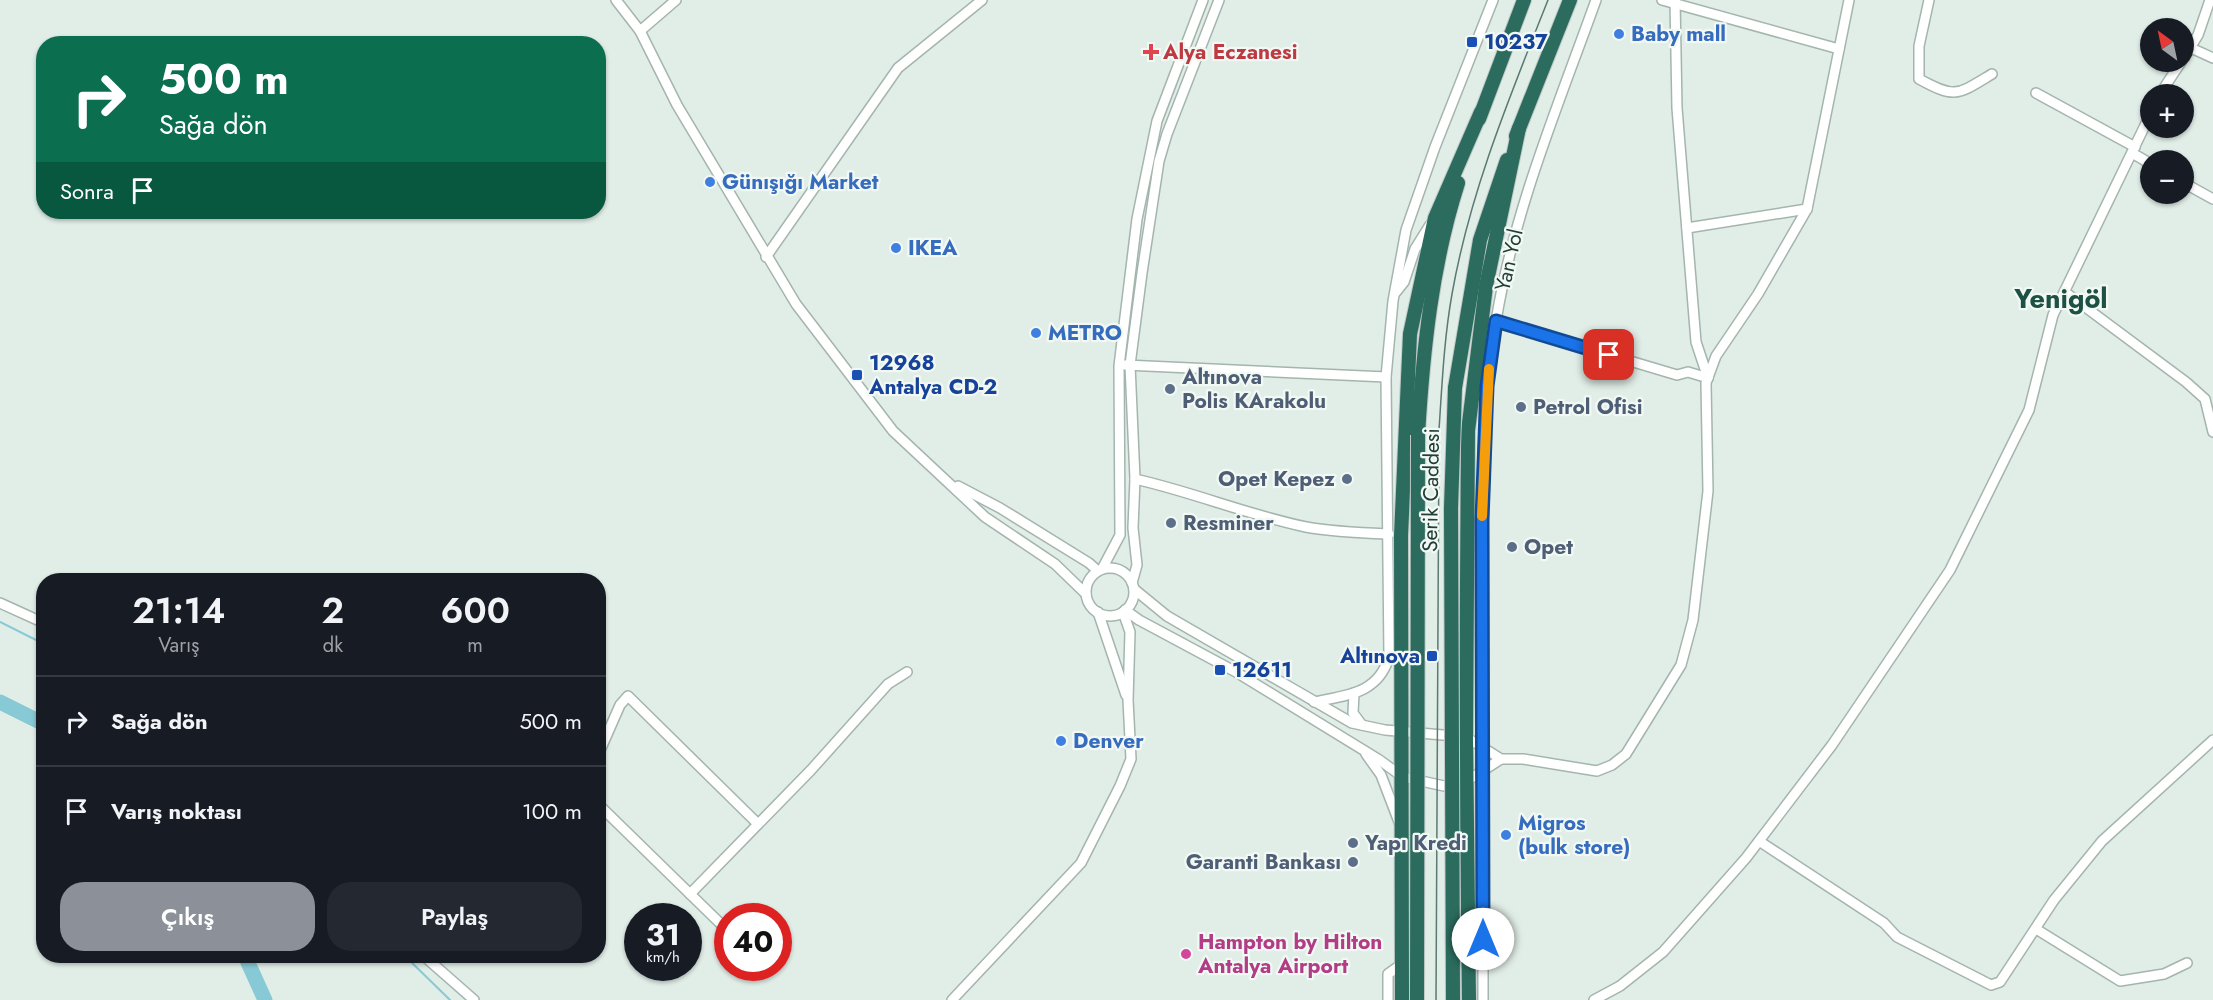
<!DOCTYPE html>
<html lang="tr">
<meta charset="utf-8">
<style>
body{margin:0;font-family:Jost,sans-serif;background:#242831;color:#f1f3f6;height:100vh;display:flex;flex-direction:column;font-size:22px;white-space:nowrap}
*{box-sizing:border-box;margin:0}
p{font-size:20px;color:#9ea1a6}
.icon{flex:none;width:33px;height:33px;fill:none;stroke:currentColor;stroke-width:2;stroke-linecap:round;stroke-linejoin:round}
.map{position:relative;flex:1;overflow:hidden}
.panel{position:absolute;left:36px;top:573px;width:570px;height:390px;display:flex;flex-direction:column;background:#171b24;border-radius:24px;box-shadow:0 2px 4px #0004}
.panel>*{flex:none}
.guide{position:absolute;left:36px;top:36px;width:570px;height:183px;border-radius:24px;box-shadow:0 2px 4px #0004;background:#0b6e4f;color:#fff;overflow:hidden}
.needle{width:39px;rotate:327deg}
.fabs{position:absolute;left:2140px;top:18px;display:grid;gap:12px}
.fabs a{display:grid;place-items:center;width:54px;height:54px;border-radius:50%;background:#171b24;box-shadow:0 2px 4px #0004;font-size:30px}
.speed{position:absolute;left:624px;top:903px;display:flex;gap:12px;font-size:30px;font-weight:700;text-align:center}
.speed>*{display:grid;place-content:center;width:78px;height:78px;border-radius:50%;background:#171b24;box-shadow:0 2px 4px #0004;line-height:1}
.speed small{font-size:15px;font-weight:400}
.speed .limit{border:9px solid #d22;background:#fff;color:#111}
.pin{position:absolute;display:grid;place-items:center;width:51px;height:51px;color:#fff;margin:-26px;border-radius:12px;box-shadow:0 3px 9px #0006}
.me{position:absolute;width:66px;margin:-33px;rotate:0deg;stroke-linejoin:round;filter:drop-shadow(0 0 4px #0008)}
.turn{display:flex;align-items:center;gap:21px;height:126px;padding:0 24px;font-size:27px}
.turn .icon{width:78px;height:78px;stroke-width:2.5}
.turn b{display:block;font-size:42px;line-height:51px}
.then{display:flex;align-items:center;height:57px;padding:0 24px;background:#0003;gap:12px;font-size:22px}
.eta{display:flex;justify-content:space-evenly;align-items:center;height:102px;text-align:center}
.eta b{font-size:36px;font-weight:600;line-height:42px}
.primary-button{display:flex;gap:12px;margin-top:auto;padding:12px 24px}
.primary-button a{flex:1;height:69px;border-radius:24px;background:#8c9099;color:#fff;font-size:24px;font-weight:600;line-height:69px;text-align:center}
.primary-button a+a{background:#242831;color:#f1f3f6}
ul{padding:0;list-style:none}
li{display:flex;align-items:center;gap:18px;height:90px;padding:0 24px;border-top:2px solid #363941}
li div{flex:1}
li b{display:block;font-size:22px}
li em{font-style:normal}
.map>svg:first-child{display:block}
</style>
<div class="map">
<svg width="2213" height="1000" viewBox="0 0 2213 1000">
<rect width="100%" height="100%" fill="#e1ede7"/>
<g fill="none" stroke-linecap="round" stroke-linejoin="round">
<!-- stream -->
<g stroke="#87c9d4" stroke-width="2">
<path d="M0,622L44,644"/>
<path d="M405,956L450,1000"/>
</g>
<!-- river -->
<g stroke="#87c9d4" stroke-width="15">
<path d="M0,702L44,724"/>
<path d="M245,956L265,1000"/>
</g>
<!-- minor casing -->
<g stroke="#a4b5ae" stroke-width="12">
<g id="minor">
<path d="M616,0L640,31L677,105L796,304L893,431L985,517L1055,564L1086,594"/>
<path d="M1662,0L1839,49"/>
<path d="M1675,0L1677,108L1696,342L1708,378"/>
<path d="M1929,0L1919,46V79C1956,99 1957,95 1992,74"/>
<path d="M640,31L676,0"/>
<path d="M2191,48L2213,58"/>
<path d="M2184,58L2198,35L2210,0"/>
<path d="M2036,93L2135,147"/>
<path d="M2160,94L2181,62"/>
<path d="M2132,153L2151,164"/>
<path d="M2184,183L2213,199"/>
<path d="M1687,228L1807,209L1849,0"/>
<path d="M766,257L898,68L982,0"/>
<path d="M1396,292L1404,282L1415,249L1430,225"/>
<path d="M2065,292L2186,382L2205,399L2213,432"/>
<path d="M1496,321L1677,375L1688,372L1708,378"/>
<path d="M1125,365L1386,377"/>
<path d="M1135,479C1193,492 1248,515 1306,527C1333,532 1362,533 1389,534"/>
<path d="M958,486L1000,508L1089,563L1098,571"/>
<circle cx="1110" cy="592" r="24"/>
<path d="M1102,569L1120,535L1119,366L1137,219L1157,121L1203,0"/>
<path d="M1132,583L1137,565L1133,528L1135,479L1130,365L1142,273L1159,161L1167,134L1219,0"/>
<path d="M1134,589L1167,616L1352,723L1385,730L1466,737L1501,759"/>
<path d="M0,603L44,623"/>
<path d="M1125,610L1139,620L1236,672L1378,759L1403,777L1444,786L1467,781L1501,759H1523L1597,771L1612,765L1626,754L1681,665L1693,620L1708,491L1706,383L1716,356L1758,294L1807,209"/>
<path d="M1098,612L1126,695"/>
<path d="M1354,693L1353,713L1362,725"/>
<path d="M1314,702C1347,695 1378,694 1389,657L1386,377L1393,301L1406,230L1435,147L1493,0"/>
<path d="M1366,754L1381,775L1399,822"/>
<path d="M598,755L620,705L628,696L758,824"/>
<path d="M598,804L728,931"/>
<path d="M1759,841L1884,923L1897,937L1991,985L2000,982L2054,900L2102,841L2213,740"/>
<path d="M690,894L811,770L888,684L907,672"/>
<path d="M2036,929L2120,981L2164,974L2187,963"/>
<path d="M424,956L474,1000"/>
<path d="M952,1000L1081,863L1120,786L1131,759L1128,700L1130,632L1123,612"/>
<path d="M1388,1000V974L1402,964"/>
<path d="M1483,1000C1483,877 1483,755 1483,632C1482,529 1479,423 1496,321C1514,210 1558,106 1596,0"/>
<path d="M1594,1000L1620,986L1663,952L1746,858L1832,745L1950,570L2029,410L2053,315L2151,113"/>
</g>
</g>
<!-- highway casing -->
<g stroke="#c1c9c7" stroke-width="16">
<g id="highway">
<path d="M1479,119L1524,0"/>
<path d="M1516,136L1570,0"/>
<path d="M1455,388L1480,240L1507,160"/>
<path d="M1418,435C1423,350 1432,264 1458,183"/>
<path d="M1402,1000L1401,536L1410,334L1435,218L1481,112"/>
<path d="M1469,1000L1466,737L1468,431L1486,286L1519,128"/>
</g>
</g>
<!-- minor -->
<use href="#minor" stroke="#fff" stroke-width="9"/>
<!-- highway -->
<use href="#highway" stroke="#2b6c5e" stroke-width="14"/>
<!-- tram -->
<path stroke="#5b7a71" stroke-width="1.5" d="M1436,1000L1439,430C1442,385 1444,339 1452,294C1470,192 1510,96 1548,0"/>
<!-- highway-bridge casing -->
<g stroke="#c1c9c7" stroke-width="16" stroke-linecap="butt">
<g id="highway-bridge">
<path d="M1417,1000L1418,435"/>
<path d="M1453,1000L1451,508L1455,388"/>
</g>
</g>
<!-- highway-bridge -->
<use href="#highway-bridge" stroke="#2b6c5e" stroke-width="14"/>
</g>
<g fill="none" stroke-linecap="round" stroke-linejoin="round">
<!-- route casing -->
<g stroke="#114b97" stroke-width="15">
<path id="route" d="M1483,939L1482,520L1487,386L1496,321L1609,355"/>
</g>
<!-- route -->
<use href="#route" stroke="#1a73e8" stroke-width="10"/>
<!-- slow -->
<path stroke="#f59e0b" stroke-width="10" d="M1482,516L1489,369"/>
</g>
<!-- markers -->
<g fill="#3f7fe0" stroke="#f2f9f5" stroke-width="2">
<circle cx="1619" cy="34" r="6"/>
<circle cx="710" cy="182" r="6"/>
<circle cx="896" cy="248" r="6"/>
<circle cx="1036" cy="333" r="6"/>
<circle cx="1061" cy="741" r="6"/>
<circle cx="1506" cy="835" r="6"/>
</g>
<g fill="#1a4fb4" stroke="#f2f9f5" stroke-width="2">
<rect x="1466" y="36" width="12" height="12" rx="3"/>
<rect x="851" y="369" width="12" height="12" rx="3"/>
<rect x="1426" y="650" width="12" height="12" rx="3"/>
<rect x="1214" y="664" width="12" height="12" rx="3"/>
</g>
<path fill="#e0444e" stroke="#f2f9f5" stroke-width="2" d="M1148 43h6v6h6v6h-6v6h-6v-6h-6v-6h6z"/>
<g fill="#5c6f8a" stroke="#f2f9f5" stroke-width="2">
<circle cx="1170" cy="389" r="6"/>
<circle cx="1521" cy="407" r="6"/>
<circle cx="1347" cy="479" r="6"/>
<circle cx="1171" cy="523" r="6"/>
<circle cx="1512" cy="547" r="6"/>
<circle cx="1353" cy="843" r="6"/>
<circle cx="1353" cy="862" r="6"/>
</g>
<circle fill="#d1479c" stroke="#f2f9f5" stroke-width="2" cx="1186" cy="954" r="6"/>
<g text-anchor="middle" stroke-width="4.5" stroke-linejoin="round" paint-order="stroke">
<!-- shop labels -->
<g font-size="21" font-weight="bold" fill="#366cbe" stroke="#f2f9f5" text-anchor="start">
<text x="1631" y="41">Baby mall</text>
<text x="722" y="189">Günışığı Market</text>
<text x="908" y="255">IKEA</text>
<text x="1048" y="340">METRO</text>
<text x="1073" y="748">Denver</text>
<text x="1518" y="830">Migros<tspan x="1518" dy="24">(bulk store)</tspan></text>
</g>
<!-- transit labels -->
<g font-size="21" font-weight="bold" fill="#164399" stroke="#f2f9f5" text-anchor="start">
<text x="1484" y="49">10237</text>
<text x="869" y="370">12968<tspan x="869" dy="24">Antalya CD-2</tspan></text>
<text x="1420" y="663" text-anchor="end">Altınova</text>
<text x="1232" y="677">12611</text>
</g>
<!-- health labels -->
<g font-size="21" font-weight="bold" fill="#be3a42" stroke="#f2f9f5" text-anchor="start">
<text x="1163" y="59">Alya Eczanesi</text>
</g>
<!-- street labels -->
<g font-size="21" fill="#213e36" stroke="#f2f9f5">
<text transform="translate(1509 260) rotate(-77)" y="7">Yan Yol</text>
<text transform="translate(1431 490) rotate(-89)" y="7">Serik Caddesi</text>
</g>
<!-- service labels -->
<g font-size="21" font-weight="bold" fill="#4e5e75" stroke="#f2f9f5" text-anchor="start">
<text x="1182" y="384">Altınova<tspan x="1182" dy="24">Polis KArakolu</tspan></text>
<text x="1533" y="414">Petrol Ofisi</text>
<text x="1335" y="486" text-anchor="end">Opet Kepez</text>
<text x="1183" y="530">Resminer</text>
<text x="1524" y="554">Opet</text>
<text x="1365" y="850">Yapı Kredi</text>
<text x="1341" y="869" text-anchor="end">Garanti Bankası</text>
</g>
<!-- hotel labels -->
<g font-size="21" font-weight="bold" fill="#b23c85" stroke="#f2f9f5" text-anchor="start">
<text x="1198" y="949">Hampton by Hilton<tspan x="1198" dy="24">Antalya Airport</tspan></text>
</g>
<!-- district labels -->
<g font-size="27" font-weight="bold" fill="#1c5144" stroke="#f2f9f5">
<text x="2061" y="308">Yenigöl</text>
</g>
</g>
</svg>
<div class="fabs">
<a><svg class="needle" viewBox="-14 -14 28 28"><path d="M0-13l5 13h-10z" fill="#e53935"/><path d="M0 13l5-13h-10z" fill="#9ea1a6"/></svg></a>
<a>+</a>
<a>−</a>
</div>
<div class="speed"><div>31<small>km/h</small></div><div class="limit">40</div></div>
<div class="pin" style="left:1609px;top:355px;background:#d93025"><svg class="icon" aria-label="arrive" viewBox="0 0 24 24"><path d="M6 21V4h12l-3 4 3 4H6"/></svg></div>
<svg class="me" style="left:1483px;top:939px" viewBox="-20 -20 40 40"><circle r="19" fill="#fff"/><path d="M0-13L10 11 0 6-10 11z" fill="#1a73e8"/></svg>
<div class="guide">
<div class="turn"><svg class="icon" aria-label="right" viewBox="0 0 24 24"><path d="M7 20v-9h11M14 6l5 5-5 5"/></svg><div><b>500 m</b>Sağa dön</div></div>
<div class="then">Sonra<svg class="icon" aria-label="arrive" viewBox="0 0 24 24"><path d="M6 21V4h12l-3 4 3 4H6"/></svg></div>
</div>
<section class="panel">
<div class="eta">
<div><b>21:14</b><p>Varış</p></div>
<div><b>2</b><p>dk</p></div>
<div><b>600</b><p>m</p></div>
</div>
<ul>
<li><svg class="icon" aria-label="right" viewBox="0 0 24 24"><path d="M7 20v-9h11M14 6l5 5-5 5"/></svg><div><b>Sağa dön</b></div><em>500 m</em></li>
<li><svg class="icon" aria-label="arrive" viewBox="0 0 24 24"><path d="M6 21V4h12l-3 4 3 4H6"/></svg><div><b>Varış noktası</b></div><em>100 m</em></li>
</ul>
<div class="primary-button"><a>Çıkış</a><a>Paylaş</a></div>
</section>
</div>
